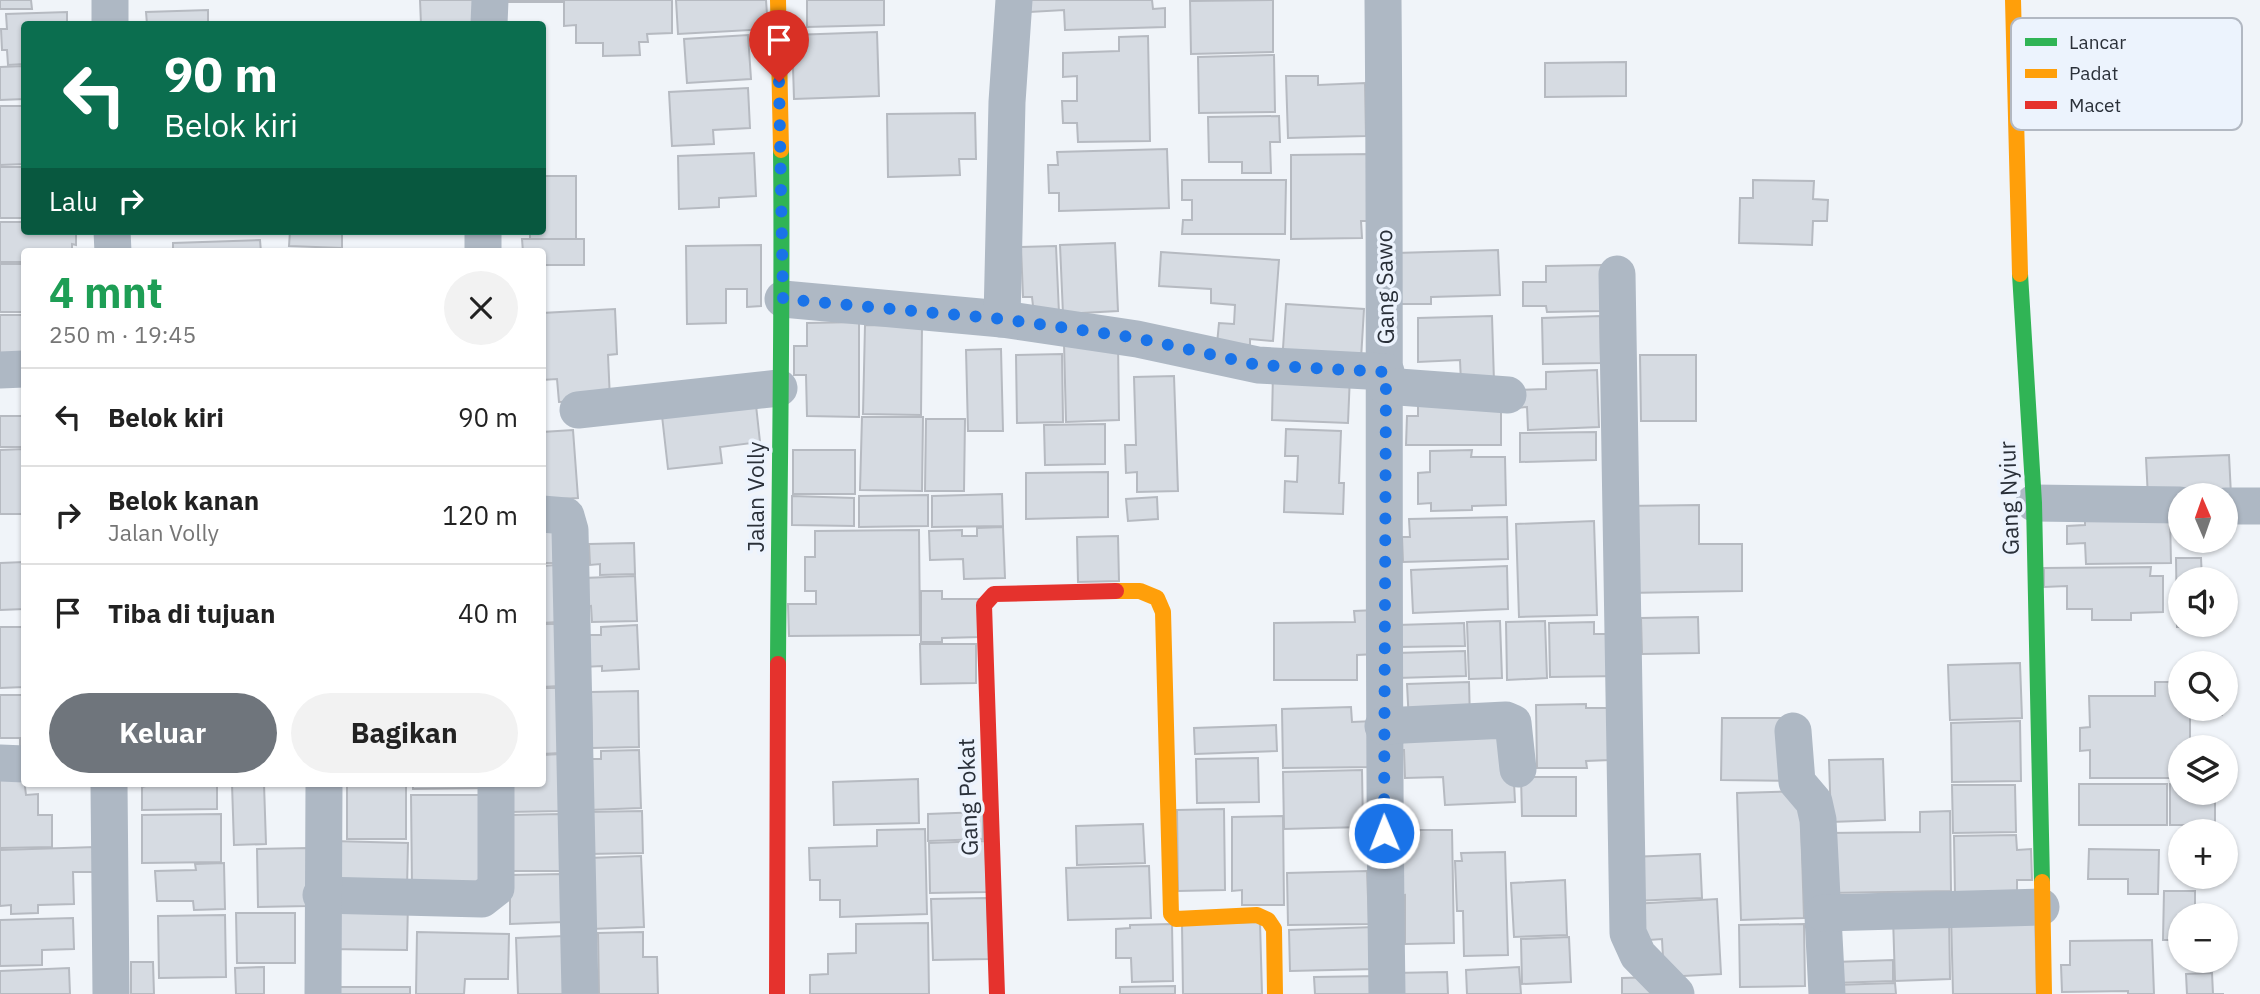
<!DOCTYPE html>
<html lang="id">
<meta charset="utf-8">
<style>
body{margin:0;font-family:"IBM Plex Sans",sans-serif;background:#f2f2f2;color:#222;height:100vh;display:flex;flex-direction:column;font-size:26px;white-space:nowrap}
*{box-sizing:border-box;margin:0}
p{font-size:23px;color:#767676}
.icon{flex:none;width:38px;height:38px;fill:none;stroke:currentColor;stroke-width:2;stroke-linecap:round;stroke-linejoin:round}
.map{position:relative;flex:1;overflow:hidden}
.side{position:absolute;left:21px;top:248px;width:525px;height:539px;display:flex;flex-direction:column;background:#fff;border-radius:7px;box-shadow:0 2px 5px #0004}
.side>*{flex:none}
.guide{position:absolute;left:21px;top:21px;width:525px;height:214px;border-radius:7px;box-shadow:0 2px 5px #0004;background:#0b6e4f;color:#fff;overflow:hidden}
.needle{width:46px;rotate:358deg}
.tools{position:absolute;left:2168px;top:483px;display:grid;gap:14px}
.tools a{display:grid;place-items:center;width:70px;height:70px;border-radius:50%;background:#fff;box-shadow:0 2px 5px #0004;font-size:35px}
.pin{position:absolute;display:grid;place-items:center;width:60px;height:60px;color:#fff;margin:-72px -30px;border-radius:50% 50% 50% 0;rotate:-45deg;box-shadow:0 0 7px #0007}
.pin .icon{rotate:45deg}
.me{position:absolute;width:77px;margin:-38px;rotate:359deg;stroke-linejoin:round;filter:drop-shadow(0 0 5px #0008)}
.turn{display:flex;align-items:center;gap:24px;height:147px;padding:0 28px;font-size:32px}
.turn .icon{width:91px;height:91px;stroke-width:2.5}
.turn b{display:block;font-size:49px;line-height:60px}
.then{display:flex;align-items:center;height:66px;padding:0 28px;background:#0003;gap:14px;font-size:26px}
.round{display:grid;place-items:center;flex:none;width:74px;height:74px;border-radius:37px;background:#f2f2f2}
.overview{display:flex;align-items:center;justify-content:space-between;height:119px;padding:0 28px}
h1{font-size:42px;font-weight:800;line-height:52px;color:#1e9e55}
.cta{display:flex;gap:14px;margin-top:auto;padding:14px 28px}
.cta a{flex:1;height:80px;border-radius:42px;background:#6f757c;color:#fff;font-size:28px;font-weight:800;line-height:80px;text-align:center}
.cta a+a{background:#f2f2f2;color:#222}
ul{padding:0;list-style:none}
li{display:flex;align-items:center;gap:21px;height:98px;padding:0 28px;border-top:2px solid #e0e0e0}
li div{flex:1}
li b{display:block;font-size:26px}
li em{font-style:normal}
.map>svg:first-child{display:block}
</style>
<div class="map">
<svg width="2260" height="994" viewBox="0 0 2260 994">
<rect width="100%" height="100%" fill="#f0f4f9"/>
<!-- building -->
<g fill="#d6dbe2" stroke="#b6bac1" stroke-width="2">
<path d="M0,0H31L32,9H0Z"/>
<path d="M420,0H477L478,24H421Z"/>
<path d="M507,0H672V33L647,34L648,42H639L640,55L603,56V43H576V25L564,26V2H507Z"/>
<path d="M676,0H766L768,29L678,34Z"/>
<path d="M807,0H884V25L807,27Z"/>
<path d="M1029,0H1152L1153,9L1165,8V27L1065,30L1064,10L1030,12Z"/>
<path d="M1273,0V52L1191,54L1190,1Z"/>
<path d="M208,10V24H147L146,12Z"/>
<path d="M67,12V24H24V64L8,65L7,50H2L1,29H7L6,14Z"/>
<path d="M877,32L879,96L794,99L792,35Z"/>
<path d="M748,35L751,79L687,83L684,39Z"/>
<path d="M1148,36L1150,141L1078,142L1077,123H1063L1062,101H1077V76L1063,77V53L1119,51V37Z"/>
<path d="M1274,55L1275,112L1199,113L1198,57Z"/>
<path d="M1626,62V96L1545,97V63Z"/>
<path d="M24,66V99L0,100V67Z"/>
<path d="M1286,76H1318V85L1365,83L1366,136L1288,138Z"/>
<path d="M748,88L750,128L713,130L714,144L672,146L669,92Z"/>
<path d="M0,106H24V164L0,165Z"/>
<path d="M975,113L976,159H959L960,175L888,177L887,114Z"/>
<path d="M1279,116L1280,142H1270L1271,173H1242V162H1209L1208,117Z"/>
<path d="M1167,149L1169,208L1059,211V193H1049L1048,165H1058L1057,152Z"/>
<path d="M754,153L756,196L719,198V207L679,209L678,156Z"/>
<path d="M1372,154V221H1361L1362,238L1291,239V155Z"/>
<rect x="0" y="167" width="24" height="51"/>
<path d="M542,176H576V239L530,240V231H542Z"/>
<path d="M1182,180H1286L1285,234H1182L1183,220H1192V200H1182Z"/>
<path d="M1753,180L1814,181L1813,199L1828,200L1827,221H1813L1812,245L1739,243L1740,198H1753Z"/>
<path d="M0,222H24V231H76V245L72,244V252H24V262H0Z"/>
<path d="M290,231H350L342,234V248L289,246Z"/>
<path d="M522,239H584V265H542V252H523Z"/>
<path d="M260,240L261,252H173V243Z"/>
<path d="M1115,243L1118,311L1063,314L1060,245Z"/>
<path d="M761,245V306L747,307V289H726V323L687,324L686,246Z"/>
<path d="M1056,246L1059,313L1034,315L1032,297H1023L1021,247Z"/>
<path d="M1498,250L1500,295L1431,297V304H1397L1396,253Z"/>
<path d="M1161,252L1279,260L1273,341L1250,339V345L1217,344L1219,323L1234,324L1235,305L1211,303V289L1159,286Z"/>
<rect x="0" y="264" width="24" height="48"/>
<path d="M1602,265L1603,311L1547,312L1546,306H1523V282H1546V266Z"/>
<path d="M1286,304L1364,309L1361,359L1282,363Z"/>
<path d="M615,309L617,354L608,355L610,400L559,402L557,379L542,380V313Z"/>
<path d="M0,315H24V358L0,369Z"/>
<path d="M1492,316L1494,382L1461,383L1460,360L1418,362V318Z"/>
<path d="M1600,316L1601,363L1543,364L1542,318Z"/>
<path d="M859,322V417L807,416L806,375H794V346H807V323Z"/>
<path d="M865,325L922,326L921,415L863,414Z"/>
<path d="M1118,341L1119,420L1066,422L1064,343Z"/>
<path d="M1001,349L1003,431H968L966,350Z"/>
<path d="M1062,354L1063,422L1017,423L1016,355Z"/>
<path d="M1640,355H1696V421H1641Z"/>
<path d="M1597,370L1599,427L1528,430L1527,407L1518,408L1517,390L1546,389V372Z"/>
<path d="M1273,372L1350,375L1348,423L1272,420Z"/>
<path d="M1174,376L1178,491L1137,492V472L1126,473L1125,445H1136L1134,377Z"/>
<path d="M755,396L760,442L720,447L722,463L668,469L661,407Z"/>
<path d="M1418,401H1501V445H1406L1407,416H1418Z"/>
<rect x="0" y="416" width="24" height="31"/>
<path d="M862,417H923L922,491L860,490Z"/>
<path d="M926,419H965L964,491H925Z"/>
<path d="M1105,424V464L1045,465L1044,425Z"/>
<path d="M1286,429L1341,431L1339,483H1344L1343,514L1284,512L1285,481L1297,482L1298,456H1285Z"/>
<path d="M573,430L578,498L542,500V432Z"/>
<path d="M1596,432V460L1520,462V433Z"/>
<path d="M24,449V514H0V450Z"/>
<rect x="793" y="450" width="62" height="44"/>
<path d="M1472,450L1471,457H1505L1506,505L1472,506V510L1431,511V503L1418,504V473L1430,472V451Z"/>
<path d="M2229,455L2231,495L2148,498L2146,458Z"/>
<path d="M1108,472V517L1026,519V473Z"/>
<path d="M1002,494L1003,526L932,527V496Z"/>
<path d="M928,495V526L859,527V496Z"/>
<path d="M792,496L854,498V526L792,525Z"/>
<path d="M1157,497L1158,519L1128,521L1126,499Z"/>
<path d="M1699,505V544H1742V591L1626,593L1625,506Z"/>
<path d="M2170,516L2171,563L2086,564L2085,543L2067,544V526L2085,525V518Z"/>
<path d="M1507,517L1508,559L1403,562L1402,537H1410L1409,519Z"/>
<path d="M542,518H555L556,563H542Z"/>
<path d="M1594,521L1597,615L1519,617L1516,524Z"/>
<path d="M1003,527L1005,578L964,579L963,559L930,560L929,531L962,530V536H977V528Z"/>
<path d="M919,530L920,635L789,636L788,604H816V591H805V557H815V531Z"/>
<path d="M1118,536L1119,581L1078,582L1077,537Z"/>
<path d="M634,543L635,574L600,575V564L590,565L589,544Z"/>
<path d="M2176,558H2201L2202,579H2180V625L2203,626L2177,627Z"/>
<path d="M24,562V609L0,610V563Z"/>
<path d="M556,565L558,622L542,623V566Z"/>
<path d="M1507,566L1508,609L1413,613L1411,570Z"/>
<path d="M2151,567L2150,576H2163V612L2131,613V620H2092V609H2067V586L2044,587V568Z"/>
<path d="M635,576L637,621L592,622L591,606L584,607L583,578Z"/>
<path d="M921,591H942V599H980V637L942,638V642H921Z"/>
<path d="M1376,610V654L1357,655V680H1274V623L1355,622L1354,611Z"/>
<path d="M1698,617L1699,653L1642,654L1641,618Z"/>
<path d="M1500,621L1502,678L1469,679L1467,622Z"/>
<path d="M1545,621L1547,678L1507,680L1506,622Z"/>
<path d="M1594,622V634H1619L1620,676L1550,677L1549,623Z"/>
<path d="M1464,623L1465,646L1397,647V625Z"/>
<path d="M542,624H558L559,686L542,687Z"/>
<path d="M637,625L639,669L602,671V666L583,667L582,635H601V627Z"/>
<path d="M0,627H24V687L0,688Z"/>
<path d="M920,644H976V683L921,684Z"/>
<path d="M1465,651L1466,676L1397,678L1396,653Z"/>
<path d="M2020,663L2022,718L1950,720L1948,665Z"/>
<path d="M1469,682L1470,720L1409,723L1407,684Z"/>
<path d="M2155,682H2180V709H2222V715H2190V739H2206V747H2180V778H2090V750L2080,751V728L2090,727L2089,696H2155Z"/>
<path d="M542,688H559L560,753L542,754Z"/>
<path d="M638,691L639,747L592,748L591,692Z"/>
<path d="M0,695H24V756H20V738H0Z"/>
<path d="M1586,704V708H1609L1610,760L1586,761L1587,768H1537L1536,705Z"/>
<path d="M1351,707L1352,722L1374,721L1375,767L1283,768L1282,709Z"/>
<path d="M1722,718H1790L1789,781L1721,780Z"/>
<path d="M2020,721L2021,781L1952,782L1951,723Z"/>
<path d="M1511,722L1515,802L1445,805L1443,777L1405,778L1404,750H1397L1415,726Z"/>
<path d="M1276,725L1277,751L1195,754L1194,728Z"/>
<path d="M639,750L641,808L588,810L586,759H601V751Z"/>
<path d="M561,754V811L509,812V784H542V755Z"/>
<path d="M1258,758L1259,802L1197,803L1196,759Z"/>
<path d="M1883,759L1885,820L1831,822L1829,760Z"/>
<path d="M1362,770L1363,827L1284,829L1283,772Z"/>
<path d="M1521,777H1576V816H1522Z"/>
<path d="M0,778H24L26,795L38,794V815H52V847L0,848Z"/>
<path d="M918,779L919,823L834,825L833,782Z"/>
<path d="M153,784H217V809L142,810V787Z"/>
<path d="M232,784H264L266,844L234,845Z"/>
<rect x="347" y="784" width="59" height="55"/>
<path d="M413,784H490V788L413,789Z"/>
<rect x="2079" y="784" width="88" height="41"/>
<path d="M2170,784H2180V793H2215V825H2170Z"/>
<path d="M1952,785H2015L2016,832L1953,833Z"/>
<path d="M1800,791L1804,918L1741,920L1737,793Z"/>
<path d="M411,795H490V887L412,888Z"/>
<path d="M1224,809L1225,890L1178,891L1177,810Z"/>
<path d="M642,811L643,853L588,854L587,812Z"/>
<path d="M1950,811L1951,891L1828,893V833L1920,832V812Z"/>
<path d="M983,812V839L928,841V814Z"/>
<path d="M221,814V862L142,863V815Z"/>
<path d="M561,814L562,871H509V815Z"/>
<path d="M1283,816L1284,905H1242V890L1232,891V817Z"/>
<path d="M1143,824L1145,863L1077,865L1076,826Z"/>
<path d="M925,829L927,914L840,917V900H820V880H810L809,848L877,846V830Z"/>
<path d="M1404,830H1452L1454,943L1405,944V895L1397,896L1396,846H1404Z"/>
<path d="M2016,835L2017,850L2031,849L2032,880H2017V895H1955L1954,836Z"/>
<path d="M332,841L408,843L407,889L331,887Z"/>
<path d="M985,841L987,892L930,893L929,843Z"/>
<path d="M95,847L96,872H73L74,904L38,905V913L11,914V905L0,906V850Z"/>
<path d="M308,848V906L258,907L257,849Z"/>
<path d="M2089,849L2159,850L2158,894H2128V879H2088Z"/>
<path d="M1505,852L1508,955L1464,956L1463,911H1457L1455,861H1462L1461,853Z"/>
<path d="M1700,854L1702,898L1633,901L1631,857Z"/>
<path d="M641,856L644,927L590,929L588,858Z"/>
<path d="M224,863L225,909L194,910L193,901H157L155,871L196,870L195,864Z"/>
<path d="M1149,866L1151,918L1068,920L1066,868Z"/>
<path d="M1367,871L1369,924L1288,925L1287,873Z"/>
<path d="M562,874L564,922L510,924V875Z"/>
<path d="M1565,880L1567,935L1514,937L1511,883Z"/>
<path d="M2164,891H2195V915H2180V940H2163Z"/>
<path d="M987,898L989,959L933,960L931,899Z"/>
<path d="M327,899L408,901L407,950L326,949Z"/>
<path d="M1717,899L1721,974L1664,977L1662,939L1635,941L1633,904Z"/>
<path d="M2035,912L2037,994H1953L1951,914Z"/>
<path d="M236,913H295V963H237Z"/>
<path d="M225,915L226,977L159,978L158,916Z"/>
<path d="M1949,916L1950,979L1895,981L1893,917Z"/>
<path d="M73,918L74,949L42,950V965L0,966V920Z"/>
<path d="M1260,922L1262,994H1183L1182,924Z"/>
<path d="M928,923L929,994H810V975L828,974V954L856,953V924Z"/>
<path d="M1172,924L1173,981L1132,982L1131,958H1116V929L1130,928V925Z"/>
<path d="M1804,924L1805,986L1740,987L1739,925Z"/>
<path d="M1374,927L1376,969L1290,971L1289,930Z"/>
<path d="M417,932L509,934L508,979H465L464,994H416Z"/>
<path d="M643,932V957H657L658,994H599L598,933Z"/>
<path d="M565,936L567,994H518L516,938Z"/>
<path d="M1569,937L1571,982L1522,984L1521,939Z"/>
<path d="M2152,940L2154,994H2128V991L2062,992L2061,965H2070V941Z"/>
<path d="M1893,960V981L1834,983V962Z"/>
<path d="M131,962H153L154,994H131Z"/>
<path d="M264,967V994H236L235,968Z"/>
<path d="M1519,967L1521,994H1467L1466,970Z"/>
<path d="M69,968L70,994H0V971Z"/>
<path d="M1447,972L1448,994H1393V973Z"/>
<path d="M2212,973L2213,994H2224H2187L2186,974Z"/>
<path d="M1380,976V994H1315L1314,977Z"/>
<path d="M1659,977V994H1622V978Z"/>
<path d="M1895,983L1896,994H1835V985Z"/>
<path d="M1175,986V994H1120V987Z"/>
<rect x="333" y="987" width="77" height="7"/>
</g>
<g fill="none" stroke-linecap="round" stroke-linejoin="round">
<!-- street -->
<g stroke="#aeb8c4" stroke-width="37">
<path d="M110,0V24"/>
<path d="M1383,0C1386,331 1382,663 1387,994"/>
<path d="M489,24L490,0"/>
<path d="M112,231L113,252"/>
<path d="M483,252V231"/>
<path d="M1617,274L1628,933L1638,955L1676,994"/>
<path d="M783,299L1002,319L1137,339L1258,365L1386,372"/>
<path d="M1002,319L1007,102L1014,0"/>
<path d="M0,370L24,369"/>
<path d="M1385,386L1508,395"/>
<path d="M578,410L779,388"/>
<path d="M2034,503L2180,505"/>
<path d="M2226,506H2260"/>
<path d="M542,514L566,516L570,530L580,994"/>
<path d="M1383,726L1506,720L1513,723L1518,769"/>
<path d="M1793,731L1797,782L1814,802L1818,820L1827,994"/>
<path d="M0,763L24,764"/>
<path d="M109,784L111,994"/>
<path d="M321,895L482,899L496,888V784"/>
<path d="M1823,913L2041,907"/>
<path d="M323,994L324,784"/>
</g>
<!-- fast -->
<g stroke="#30b455" stroke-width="16">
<path d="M2020,274L2034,503L2042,882"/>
<path d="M778,664C779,492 783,321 781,150"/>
</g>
<!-- slow -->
<g stroke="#ff9f0a" stroke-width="16">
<path d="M778,0L781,150"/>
<path d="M2013,0L2020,274"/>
<path d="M1116,591H1140L1157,598L1163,612L1171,914L1176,919L1257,915L1268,920L1274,929L1275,994"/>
<path d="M2042,882L2044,994"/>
</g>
<!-- jam -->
<g stroke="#e5322d" stroke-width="16">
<path d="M777,994L778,664"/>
<path d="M997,994L984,605L994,594L1116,591"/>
</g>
</g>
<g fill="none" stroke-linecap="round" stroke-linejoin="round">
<!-- route -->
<path stroke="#1a73e8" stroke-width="12" stroke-dasharray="0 21.6" d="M779,82L783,299L1002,319L1137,338L1258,365L1386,372L1384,833"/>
</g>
<g text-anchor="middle" stroke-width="7" stroke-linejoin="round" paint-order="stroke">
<!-- street labels -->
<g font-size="23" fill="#2a3039" stroke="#ecf3fd">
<text transform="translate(1385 287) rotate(-91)" y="8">Gang Sawo</text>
<text transform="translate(756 497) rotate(-90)" y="8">Jalan Volly</text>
<text transform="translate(2009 498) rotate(-92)" y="8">Gang Nyiur</text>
<text transform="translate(968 797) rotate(-92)" y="8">Gang Pokat</text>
</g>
</g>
<!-- legend -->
<rect x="2011" y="18" width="231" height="112" rx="10" fill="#ecf3fd" stroke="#b2b8c2" stroke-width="2"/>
<rect x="2025" y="38" width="32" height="8" fill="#30b455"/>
<rect x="2025" y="69" width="32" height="9" fill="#ff9f0a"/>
<rect x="2025" y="101" width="32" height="8" fill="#e5322d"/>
<g font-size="19" fill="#2a3039">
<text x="2069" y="49">Lancar</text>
<text x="2069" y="80">Padat</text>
<text x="2069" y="112">Macet</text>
</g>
</svg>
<div class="tools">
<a><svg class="needle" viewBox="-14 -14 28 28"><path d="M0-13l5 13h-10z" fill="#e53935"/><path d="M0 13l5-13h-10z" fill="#767676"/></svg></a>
<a><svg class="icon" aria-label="sound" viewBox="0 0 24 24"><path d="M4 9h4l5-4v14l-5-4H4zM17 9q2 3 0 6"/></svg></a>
<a><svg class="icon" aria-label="search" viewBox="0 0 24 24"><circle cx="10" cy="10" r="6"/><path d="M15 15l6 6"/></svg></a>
<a><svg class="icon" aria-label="layers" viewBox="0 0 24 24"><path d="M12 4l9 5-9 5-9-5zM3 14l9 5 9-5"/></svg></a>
<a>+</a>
<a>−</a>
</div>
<div class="pin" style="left:779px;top:82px;background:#d93025"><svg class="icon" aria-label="arrive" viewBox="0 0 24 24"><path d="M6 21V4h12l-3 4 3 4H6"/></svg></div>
<svg class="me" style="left:1384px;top:833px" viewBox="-20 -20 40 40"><circle r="17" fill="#1a73e8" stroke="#fff" stroke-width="3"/><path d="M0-11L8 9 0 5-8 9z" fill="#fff"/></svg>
<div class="guide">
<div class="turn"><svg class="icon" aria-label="left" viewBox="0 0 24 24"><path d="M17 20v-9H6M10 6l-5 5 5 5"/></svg><div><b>90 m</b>Belok kiri</div></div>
<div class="then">Lalu<svg class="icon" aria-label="right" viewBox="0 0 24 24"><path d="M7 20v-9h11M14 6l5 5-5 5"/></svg></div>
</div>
<section class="side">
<div class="overview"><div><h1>4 mnt</h1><p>250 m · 19:45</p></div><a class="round"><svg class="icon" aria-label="close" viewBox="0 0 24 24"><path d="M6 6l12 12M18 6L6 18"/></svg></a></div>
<ul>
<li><svg class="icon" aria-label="left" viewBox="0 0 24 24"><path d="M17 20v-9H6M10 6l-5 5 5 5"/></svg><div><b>Belok kiri</b></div><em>90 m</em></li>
<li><svg class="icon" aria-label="right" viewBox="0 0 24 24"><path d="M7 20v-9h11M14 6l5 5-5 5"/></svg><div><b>Belok kanan</b><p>Jalan Volly</p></div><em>120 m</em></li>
<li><svg class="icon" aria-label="arrive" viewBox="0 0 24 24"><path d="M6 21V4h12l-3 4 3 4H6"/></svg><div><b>Tiba di tujuan</b></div><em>40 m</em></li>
</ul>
<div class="cta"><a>Keluar</a><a>Bagikan</a></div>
</section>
</div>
